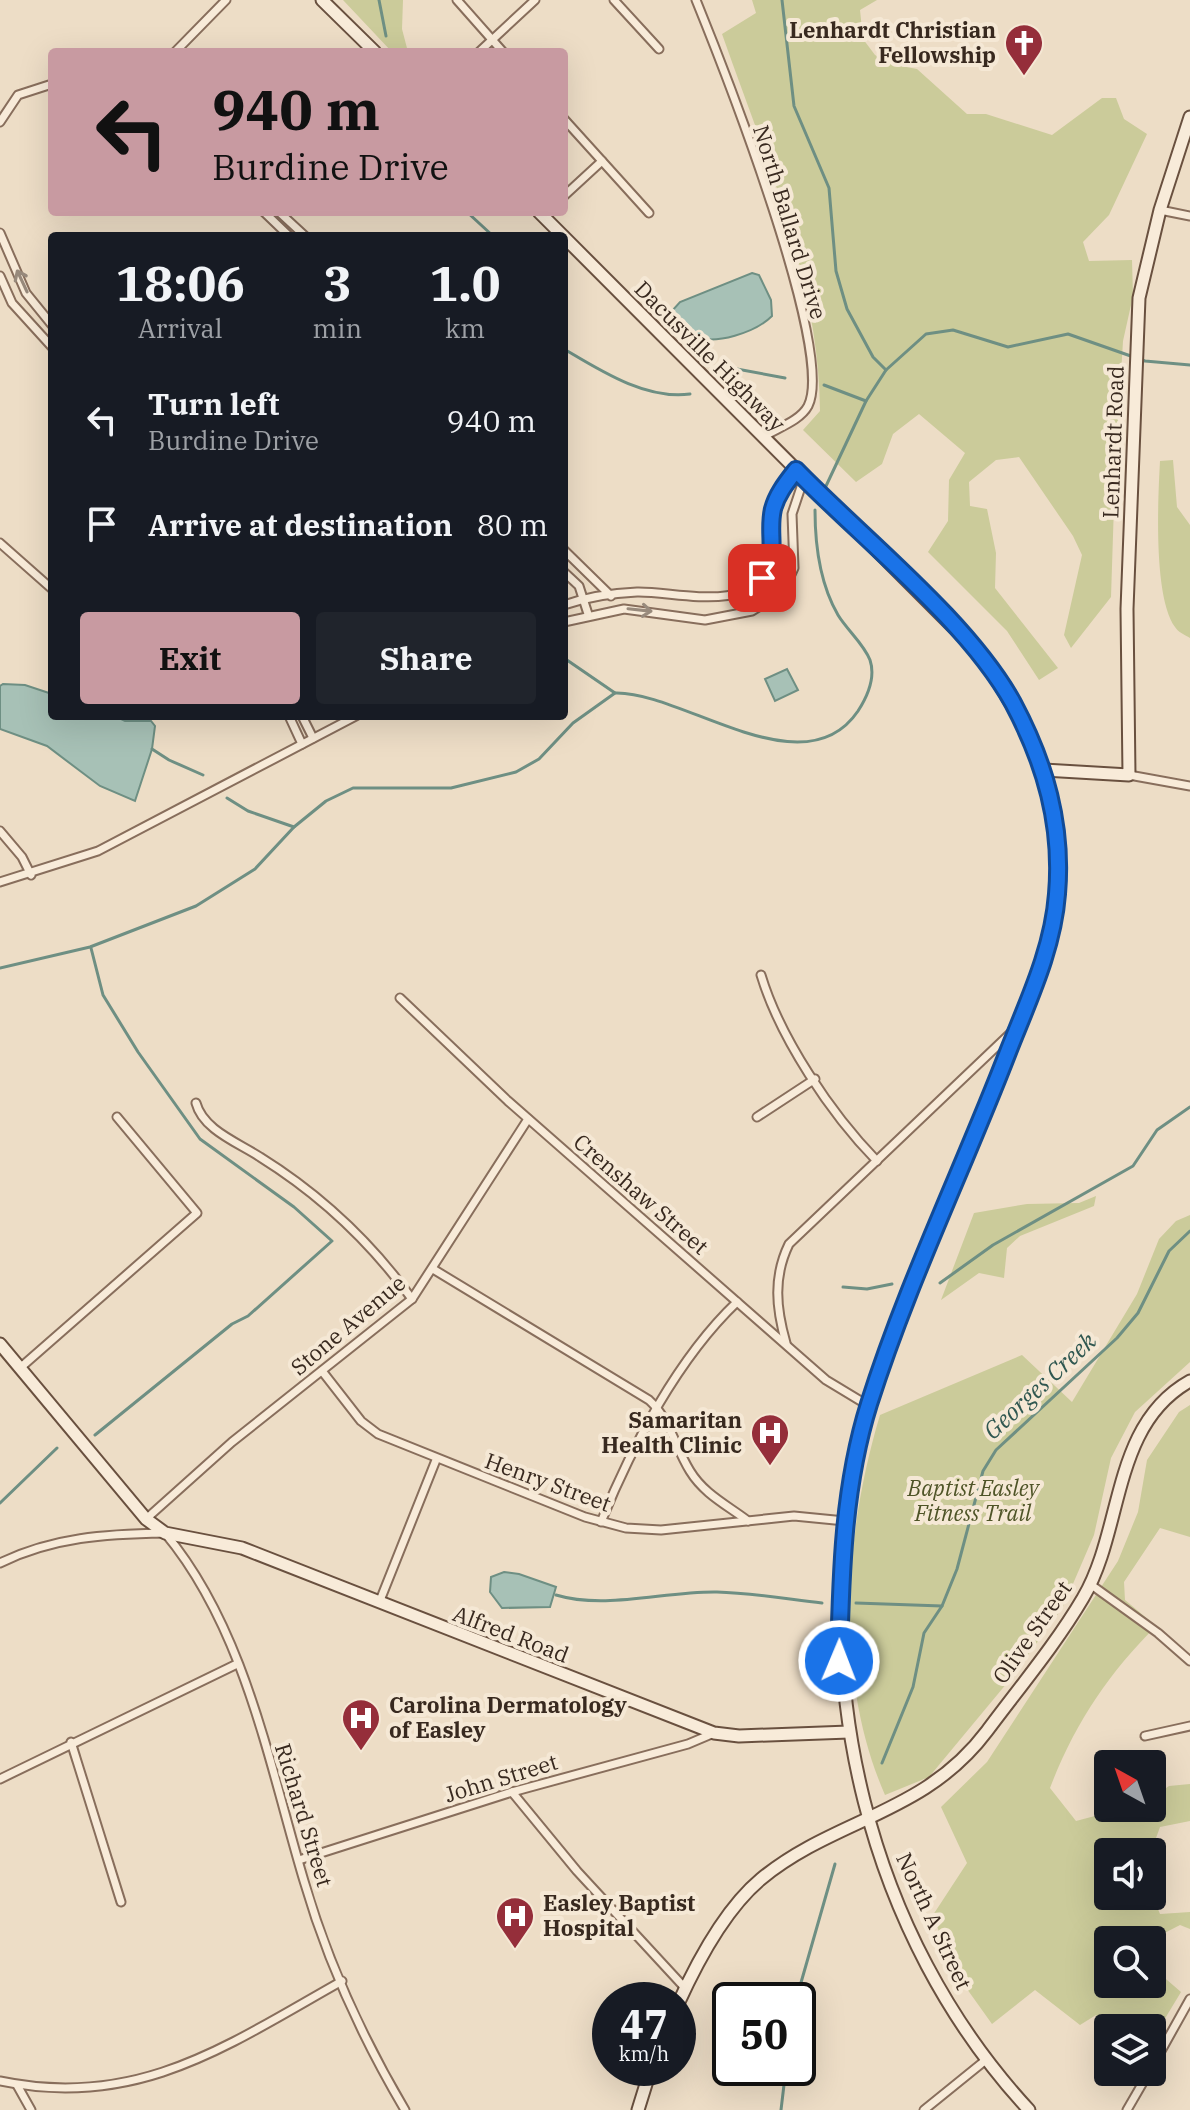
<!DOCTYPE html>
<style>
body{margin:0;font-family:"IBM Plex Serif",serif;background:#20242c;color:#f1f3f6;height:100vh;display:flex;flex-direction:column;font-size:30px;white-space:nowrap}
*{box-sizing:border-box;margin:0}
p{font-size:26px;color:#9ea1a6}
.icon{flex:none;width:44px;height:44px;fill:none;stroke:currentColor;stroke-width:2;stroke-linecap:round;stroke-linejoin:round}
.map{position:relative;flex:1;overflow:hidden}
.sheet{position:absolute;left:48px;top:232px;width:520px;height:488px;display:flex;flex-direction:column;background:#171b24;border-radius:8px;box-shadow:0 8px 32px #0002}
.sheet>*{flex:none}
.guide{position:absolute;left:48px;top:48px;width:520px;height:168px;border-radius:8px;box-shadow:0 8px 32px #0002;background:#c89aa1;color:#111;overflow:hidden}
.needle{width:52px;rotate:320deg}
.buttons{position:absolute;left:1094px;top:1750px;display:grid;gap:16px}
.buttons a{display:grid;place-items:center;width:72px;height:72px;border-radius:8px;background:#171b24;box-shadow:0 8px 32px #0002;font-size:40px}
.speed{position:absolute;left:592px;top:1982px;display:flex;gap:16px;font-size:40px;font-weight:700;text-align:center}
.speed>*{display:grid;place-content:center;width:104px;height:104px;border-radius:50%;background:#171b24;box-shadow:0 8px 32px #0002;line-height:1}
.speed small{font-size:20px;font-weight:400}
.speed .limit{border:4px solid #111;border-radius:12px;background:#fff;color:#111}
.pin{position:absolute;display:grid;place-items:center;width:68px;height:68px;color:#fff;margin:-34px;border-radius:16px;box-shadow:0 4px 12px #0006}
.me{position:absolute;width:88px;margin:-44px;rotate:1deg;stroke-linejoin:round;filter:drop-shadow(0 0 6px #0008)}
.turn{display:flex;align-items:center;gap:28px;height:168px;padding:0 32px;font-size:36px}
.turn .icon{width:104px;height:104px;stroke-width:2.5}
.turn b{display:block;font-size:56px;line-height:68px}
.eta{display:flex;justify-content:space-evenly;align-items:center;height:136px;text-align:center}
.eta b{font-size:48px;font-weight:700;line-height:56px}
.action{display:flex;gap:16px;margin-top:auto;padding:16px 32px}
.action a{flex:1;height:92px;border-radius:8px;background:#c89aa1;color:#111;font-size:32px;font-weight:700;line-height:92px;text-align:center}
.action a+a{background:#20242c;color:#f1f3f6}
ul{padding:0;list-style:none}
li{display:flex;align-items:center;gap:24px;height:104px;padding:0 32px}
li div{flex:1}
li b{display:block;font-size:30px}
li em{font-style:normal}
.map>svg:first-child{display:block}
</style>
<div class="map">
<svg width="1190" height="2110" viewBox="0 0 1190 2110">
<rect width="100%" height="100%" fill="#edddc6"/>
<!-- green -->
<g fill="#cbcb9a">
<path d="M343,0H403L402,29L408,52H392Z"/>
<path d="M752,0H877L860,10L863,39L875,55L891,64L917,69L967,114H986L1052,135L1102,98H1116L1124,119L1147,134L1109,215L1083,242L1089,261L1132,260L1133,296L1123,341L1115,474L1111,597L1071,648L1064,635L1082,555L1073,536L1019,457L996,460L969,482L970,506L987,509L996,553L995,588L1058,668L1039,680L1007,631L928,552L948,521L949,480L965,453L919,414L893,434L882,464L856,482L803,430L820,411C819,280 765,156 722,34L756,13Z"/>
<path d="M1173,460L1177,507L1190,525V638C1185,635 1178,632 1175,627C1153,596 1158,499 1160,461Z"/>
<path d="M1096,1196L1094,1206L1020,1236L1007,1248L1004,1278L979,1273L941,1300L974,1213L1027,1204L1079,1203Z"/>
<path d="M1190,1215V1362L1135,1412L1111,1458L1094,1535L1063,1607L1012,1677L929,1777L885,1795C834,1678 844,1535 880,1415L1022,1355L1072,1402L1137,1294L1159,1239L1176,1221Z"/>
<path d="M1190,1405V1537L1160,1528L1124,1582L1125,1600L1156,1626C1108,1674 1074,1725 1050,1788L1076,1821L1125,1808H1152V1798L1169,1786L1190,1784V1821L1160,1827L1151,1852H1108V1896L1152,1895L1160,1914L1190,1912V1929L1180,1925L1151,1940H1108V1984H1152V1967L1181,1992L1152,2040V2028H1108V2033L1096,2015L1080,2025L1035,1990L992,2024L952,1968L933,1915L967,1863L941,1807L987,1762L1118,1561L1138,1512L1147,1460L1179,1412Z"/>
</g>
<!-- water -->
<g fill="#a7c1b6" stroke="#6e8f83" stroke-width="2">
<path d="M752,273L759,275L771,300L772,316C756,332 715,346 693,336C684,332 677,319 671,312L680,302Z"/>
<path d="M787,669L798,690L775,701L765,679Z"/>
<path d="M3,684L25,685L52,694V716H115L125,721H151L155,726L152,749L135,801L100,786L47,746L0,729V686Z"/>
<path d="M504,1572L519,1574L556,1587L550,1607L502,1608L490,1592L491,1577Z"/>
</g>
<g fill="none" stroke-linecap="round" stroke-linejoin="round">
<!-- stream -->
<g stroke="#6e8f83" stroke-width="3">
<path d="M379,0L386,36"/>
<path d="M782,0L794,106L829,188L836,271L847,309L873,357L886,370"/>
<path d="M467,212L493,236"/>
<path d="M564,349C601,371 646,400 690,394"/>
<path d="M726,367L785,378"/>
<path d="M824,385L866,401"/>
<path d="M826,486L866,401L886,370L926,334L953,330L1008,347L1068,334L1145,361L1190,365"/>
<path d="M564,658L615,693"/>
<path d="M152,749L169,760L203,775"/>
<path d="M227,798L248,811L294,827"/>
<path d="M91,948L103,995L138,1052L200,1139L294,1207L332,1241L248,1316L232,1324L95,1435"/>
<path d="M0,968L90,947L196,906L255,869L294,827L326,801L353,788H451L516,772L539,759L573,723L615,693C682,691 804,791 858,711C867,697 876,678 870,660C864,644 847,630 838,615C820,584 815,545 815,510"/>
<path d="M940,1283L993,1245L1133,1166L1157,1130L1190,1107"/>
<path d="M843,1287L867,1289L892,1284"/>
<path d="M0,1503L57,1448"/>
<path d="M556,1595C606,1610 665,1591 717,1592C752,1593 787,1599 822,1603"/>
<path d="M856,1603L942,1606"/>
<path d="M882,1763L913,1687L924,1633L942,1606L957,1569L983,1471L996,1450L1117,1338L1138,1313L1169,1251L1190,1231"/>
<path d="M796,2000L835,1864"/>
<path d="M781,2110L786,2068"/>
</g>
<!-- street casing -->
<g stroke="#886e5c" stroke-width="11">
<g id="street">
<path d="M457,0L503,52"/>
<path d="M614,0L659,49"/>
<path d="M696,0C722,64 836,352 808,406C800,421 777,428 763,437"/>
<path d="M175,52L226,0"/>
<path d="M479,52L535,0"/>
<path d="M564,119L649,213"/>
<path d="M0,122L18,95L52,84"/>
<path d="M564,196L602,161"/>
<path d="M1160,210L1190,216"/>
<path d="M264,212L289,236"/>
<path d="M279,212L305,236"/>
<path d="M0,233L26,293L52,325"/>
<path d="M0,276L12,303L52,347"/>
<path d="M0,543L52,589"/>
<path d="M564,550L611,596"/>
<path d="M564,572L579,586L588,614"/>
<path d="M564,605C587,597 612,593 637,592C676,591 746,614 770,568C778,552 769,530 772,513C774,496 786,483 796,470"/>
<path d="M564,622L624,609L705,620L752,611L783,592L794,568L792,514L804,478"/>
<path d="M289,716L302,744"/>
<path d="M302,716L313,738"/>
<path d="M1129,775L1190,786"/>
<path d="M0,831L22,857L31,875"/>
<path d="M0,882L98,851L356,716"/>
<path d="M761,975C780,1038 831,1114 877,1161"/>
<path d="M400,998L508,1101L826,1380L869,1406"/>
<path d="M196,1103C203,1130 239,1143 260,1157C321,1195 370,1241 412,1299"/>
<path d="M757,1117L815,1079"/>
<path d="M433,1269L649,1400C670,1419 675,1447 690,1471C704,1494 727,1505 748,1521"/>
<path d="M786,1343C776,1308 773,1277 789,1244L1016,1028"/>
<path d="M20,1368L197,1213L117,1117"/>
<path d="M322,1371L361,1421L378,1434L585,1517L626,1528L661,1530L794,1516L845,1521"/>
<path d="M146,1519L232,1442L412,1299L528,1119"/>
<path d="M601,1522C632,1446 678,1358 737,1302"/>
<path d="M0,1563C53,1537 106,1534 165,1533C245,1629 269,1764 304,1881C327,1960 363,2039 405,2110"/>
<path d="M1090,1584L1158,1633L1190,1661"/>
<path d="M379,1603L436,1460"/>
<path d="M1145,1736L1190,1726"/>
<path d="M71,1742L121,1902"/>
<path d="M0,1779L237,1664"/>
<path d="M512,1792L577,1871L685,1988"/>
<path d="M299,1860L512,1792L688,1744L714,1733"/>
<path d="M1152,2067L1190,1999"/>
<path d="M0,2081C138,2110 228,2045 342,1981"/>
<path d="M17,2085L31,2110"/>
<path d="M924,2110L987,2059"/>
<path d="M1127,2110L1149,2072"/>
</g>
</g>
<!-- secondary casing -->
<g stroke="#69503f" stroke-width="15">
<g id="secondary">
<path d="M322,0L375,52"/>
<path d="M539,212L563,236"/>
<path d="M564,237L977,651C1031,727 1063,794 1057,891C1054,945 1030,998 1010,1048C988,1101 967,1155 945,1208C912,1287 874,1367 857,1451C809,1682 867,1935 1029,2110"/>
<path d="M1044,770L1129,775L1127,609L1139,298L1160,210L1190,117"/>
<path d="M0,1344L146,1519L165,1533L242,1548L714,1733L739,1736L849,1732"/>
<path d="M678,2004C697,1962 725,1909 761,1879C835,1818 924,1815 987,1731C1019,1688 1056,1644 1083,1598C1124,1529 1111,1425 1190,1381"/>
<path d="M638,2110L651,2068"/>
</g>
</g>
<!-- street -->
<use href="#street" stroke="#f8ebd9" stroke-width="7"/>
<!-- secondary -->
<use href="#secondary" stroke="#f8ebd9" stroke-width="11"/>
</g>
<!-- one-way arrows -->
<defs><path id="oneway-shaft" d="M-6 0H5M1.5-3L5.5 0L1.5 3" fill="none" stroke-width="1.6" stroke-linecap="round" stroke-linejoin="round" transform="scale(2)"/></defs>
<g stroke="#988a7c">
<use href="#oneway-shaft" transform="translate(22 281) rotate(-115)"/>
<use href="#oneway-shaft" transform="translate(640 610) rotate(6)"/>
</g>
<g fill="none" stroke-linecap="round" stroke-linejoin="round">
<!-- route casing -->
<g stroke="#114b97" stroke-width="20">
<path id="route" d="M762,578C779,556 767,534 773,509C777,494 786,483 796,470C862,538 968,621 1013,703C1045,763 1063,825 1057,894C1053,949 1028,1001 1008,1052C963,1169 907,1284 869,1404C843,1487 841,1574 839,1661"/>
</g>
<!-- route -->
<use href="#route" stroke="#1a73e8" stroke-width="14"/>
</g>
<!-- icons -->
<defs>
<g id="church-pin" transform="scale(2)"><path d="M0 17L-7.5 6A9.5 9.5 0 1 1 7.5 6Z" fill="#952e3a" stroke="#f5e8d5"/><path d="M-1.2-6h2.4v3.5h3.3v2.4h-3.3V6h-2.4V-.1h-3.3v-2.4h3.3Z" fill="#fff"/></g>
<g id="hospital-pin" transform="scale(2)"><path d="M0 17L-7.5 6A9.5 9.5 0 1 1 7.5 6Z" fill="#952e3a" stroke="#f5e8d5"/><path d="M-5-5h3v3.5h4V-5h3V5h-3V1.5h-4V5h-3Z" fill="#fff"/></g>
</defs>
<g fill-rule="evenodd">
<use href="#church-pin" x="1024" y="43"/>
<use href="#hospital-pin" x="770" y="1433"/>
<use href="#hospital-pin" x="361" y="1718"/>
<use href="#hospital-pin" x="515" y="1916"/>
</g>
<g text-anchor="middle" stroke-width="8" stroke-linejoin="round" paint-order="stroke">
<!-- poi labels -->
<g font-size="22" font-weight="bold" fill="#38291f" stroke="#f5e8d5" text-anchor="end">
<text x="996" y="38">Lenhardt Christian<tspan x="996" dy="25">Fellowship</tspan></text>
<text x="742" y="1428">Samaritan<tspan x="742" dy="25">Health Clinic</tspan></text>
<text x="389" y="1713" text-anchor="start">Carolina Dermatology<tspan x="389" dy="25">of Easley</tspan></text>
<text x="543" y="1911" text-anchor="start">Easley Baptist<tspan x="543" dy="25">Hospital</tspan></text>
</g>
<!-- street labels -->
<g font-size="22" fill="#38291f" stroke="#f5e8d5">
<text transform="translate(790 222) rotate(73)" y="8">North Ballard Drive</text>
<text transform="translate(710 356) rotate(45)" y="8">Dacusville Highway</text>
<text transform="translate(1113 442) rotate(-88)" y="8">Lenhardt Road</text>
<text transform="translate(641 1194) rotate(41)" y="8">Crenshaw Street</text>
<text transform="translate(348 1325) rotate(-40)" y="8">Stone Avenue</text>
<text transform="translate(548 1482) rotate(20)" y="8">Henry Street</text>
<text transform="translate(1032 1632) rotate(-55)" y="8">Olive Street</text>
<text transform="translate(511 1634) rotate(21)" y="8">Alfred Road</text>
<text transform="translate(501 1778) rotate(-17)" y="8">John Street</text>
<text transform="translate(304 1815) rotate(73)" y="8">Richard Street</text>
<text transform="translate(934 1921) rotate(65)" y="8">North A Street</text>
</g>
<!-- park labels -->
<g font-size="22" font-style="italic" fill="#4e5427" stroke="#f5e8d5">
<text x="973" y="1496">Baptist Easley<tspan x="973" dy="25">Fitness Trail</tspan></text>
</g>
<!-- water labels -->
<g font-size="24" font-style="italic" fill="#2f5750" stroke="#f5e8d5">
<text transform="translate(1040 1386) rotate(-43)" y="8">Georges Creek</text>
</g>
</g>
</svg>
<div class="buttons">
<a><svg class="needle" viewBox="-14 -14 28 28"><path d="M0-13l5 13h-10z" fill="#e53935"/><path d="M0 13l5-13h-10z" fill="#9ea1a6"/></svg></a>
<a><svg class="icon" aria-label="sound" viewBox="0 0 24 24"><path d="M4 9h4l5-4v14l-5-4H4zM17 9q2 3 0 6"/></svg></a>
<a><svg class="icon" aria-label="search" viewBox="0 0 24 24"><circle cx="10" cy="10" r="6"/><path d="M15 15l6 6"/></svg></a>
<a><svg class="icon" aria-label="layers" viewBox="0 0 24 24"><path d="M12 4l9 5-9 5-9-5zM3 14l9 5 9-5"/></svg></a>
</div>
<div class="speed"><div>47<small>km/h</small></div><div class="limit">50</div></div>
<div class="pin" style="left:762px;top:578px;background:#d93025"><svg class="icon" aria-label="arrive" viewBox="0 0 24 24"><path d="M6 21V4h12l-3 4 3 4H6"/></svg></div>
<svg class="me" style="left:839px;top:1661px" viewBox="-20 -20 40 40"><circle r="17" fill="#1a73e8" stroke="#fff" stroke-width="3"/><path d="M0-11L8 9 0 5-8 9z" fill="#fff"/></svg>
<div class="guide">
<div class="turn"><svg class="icon" aria-label="left" viewBox="0 0 24 24"><path d="M17 20v-9H6M10 6l-5 5 5 5"/></svg><div><b>940 m</b>Burdine Drive</div></div>
</div>
<section class="sheet">
<div class="eta">
<div><b>18:06</b><p>Arrival</p></div>
<div><b>3</b><p>min</p></div>
<div><b>1.0</b><p>km</p></div>
</div>
<ul>
<li><svg class="icon" aria-label="left" viewBox="0 0 24 24"><path d="M17 20v-9H6M10 6l-5 5 5 5"/></svg><div><b>Turn left</b><p>Burdine Drive</p></div><em>940 m</em></li>
<li><svg class="icon" aria-label="arrive" viewBox="0 0 24 24"><path d="M6 21V4h12l-3 4 3 4H6"/></svg><div><b>Arrive at destination</b></div><em>80 m</em></li>
</ul>
<div class="action"><a>Exit</a><a>Share</a></div>
</section>
</div>
